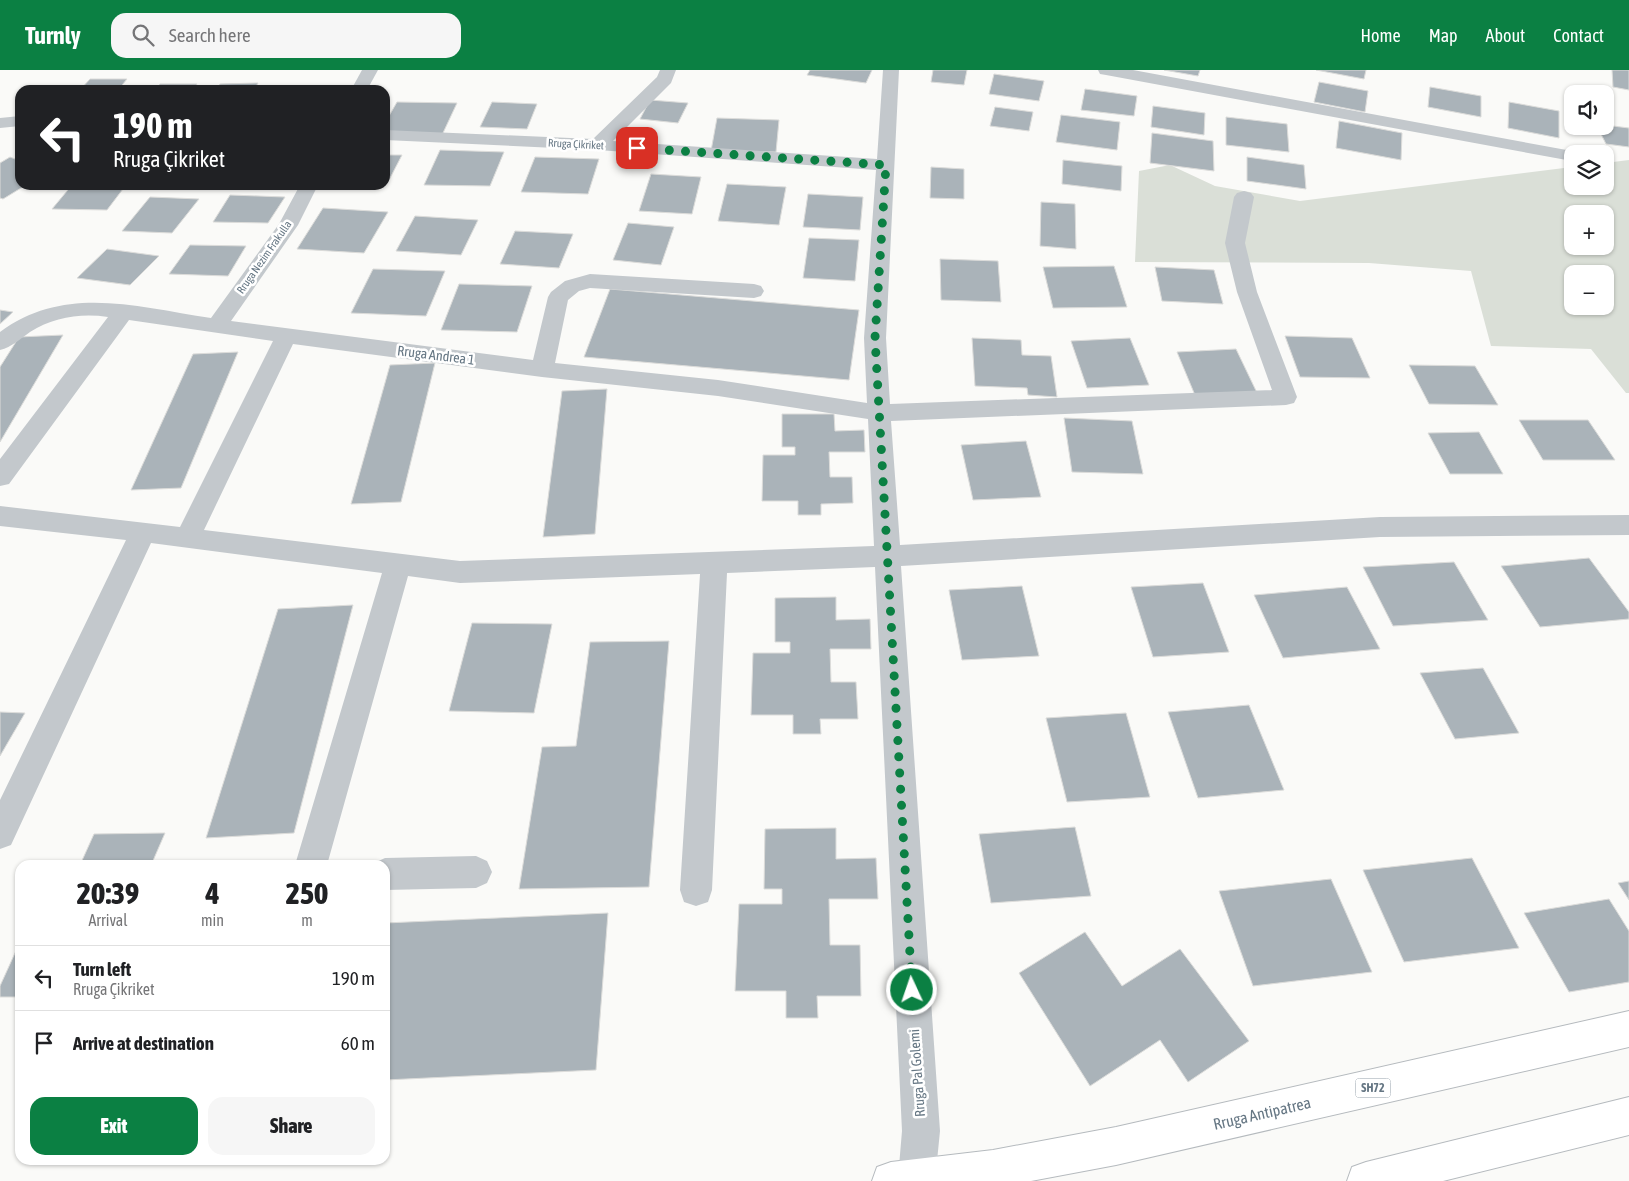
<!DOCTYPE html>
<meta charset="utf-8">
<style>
body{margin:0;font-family:"Asap Condensed",sans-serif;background:#f6f6f6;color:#202124;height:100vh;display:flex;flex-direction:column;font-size:19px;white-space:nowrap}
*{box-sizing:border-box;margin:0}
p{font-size:16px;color:#757577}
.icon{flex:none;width:28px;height:28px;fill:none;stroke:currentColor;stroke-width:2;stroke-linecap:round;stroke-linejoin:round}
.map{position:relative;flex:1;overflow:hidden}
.sheet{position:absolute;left:15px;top:790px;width:375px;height:305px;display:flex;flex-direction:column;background:#fff;border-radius:15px;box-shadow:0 1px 4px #0004}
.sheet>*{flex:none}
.top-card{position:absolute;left:15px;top:15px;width:375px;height:105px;border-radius:15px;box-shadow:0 1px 4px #0004;background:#202124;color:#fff;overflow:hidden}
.buttons{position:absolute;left:1564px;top:15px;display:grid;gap:10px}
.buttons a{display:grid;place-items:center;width:50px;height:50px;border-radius:10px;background:#fff;box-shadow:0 1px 4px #0004;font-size:25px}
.pin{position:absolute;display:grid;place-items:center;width:42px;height:42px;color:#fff;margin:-21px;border-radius:10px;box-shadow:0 2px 8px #0006}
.me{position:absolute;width:55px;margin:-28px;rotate:357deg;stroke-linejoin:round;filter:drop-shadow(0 0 4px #0008)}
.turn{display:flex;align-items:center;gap:18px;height:105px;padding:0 15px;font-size:22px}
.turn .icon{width:65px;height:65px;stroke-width:2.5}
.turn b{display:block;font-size:35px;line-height:42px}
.eta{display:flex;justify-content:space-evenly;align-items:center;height:85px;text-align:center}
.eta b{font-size:30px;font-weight:800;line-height:35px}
.cta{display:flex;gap:10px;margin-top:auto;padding:10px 15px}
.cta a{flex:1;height:58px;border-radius:15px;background:#0b8043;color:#fff;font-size:20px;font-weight:800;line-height:58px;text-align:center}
.cta a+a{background:#f6f6f6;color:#202124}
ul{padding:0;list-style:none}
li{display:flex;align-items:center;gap:15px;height:65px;padding:0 15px;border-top:1px solid #e0e0e0}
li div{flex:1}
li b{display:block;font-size:19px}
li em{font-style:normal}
header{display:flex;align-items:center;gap:30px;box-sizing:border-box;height:70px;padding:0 25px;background:#0b8043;color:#fff}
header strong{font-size:24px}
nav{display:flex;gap:28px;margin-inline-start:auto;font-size:18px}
.search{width:350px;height:45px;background:#f6f6f6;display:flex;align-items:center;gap:12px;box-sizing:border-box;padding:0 18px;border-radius:15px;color:#757577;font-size:19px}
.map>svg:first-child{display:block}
</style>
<header>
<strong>Turnly</strong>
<div class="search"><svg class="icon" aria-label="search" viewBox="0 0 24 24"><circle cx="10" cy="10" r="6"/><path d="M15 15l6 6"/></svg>Search here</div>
<nav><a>Home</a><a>Map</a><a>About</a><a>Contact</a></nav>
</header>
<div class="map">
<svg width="1629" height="1111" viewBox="0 0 1629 1111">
<rect width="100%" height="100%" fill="#fafaf8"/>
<!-- green -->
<path fill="#dadfd7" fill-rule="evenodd" d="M1629,90V323H1626L1591,279L1491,276L1471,201L1369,193L1135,192L1139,101L1170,95L1215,116L1300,131L1572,97V116H1605V93ZM1572,144H1605V176H1572ZM1572,204H1605V236H1572Z"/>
<!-- building -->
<g fill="#aab3b9" stroke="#dcdcda">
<path d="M810,0H872L866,13L807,5Z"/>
<path d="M933,0H967L964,15L931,12Z"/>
<path d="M1164,0H1200L1198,6Z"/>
<path d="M1316,0H1366L1364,9Z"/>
<path d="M1612,0H1629V20L1613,17Z"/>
<path d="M994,4L1044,11L1039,31L989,24Z"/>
<path d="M90,9H127L118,20H80Z"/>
<path d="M1319,12L1368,21L1365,42L1314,32Z"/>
<path d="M258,13L254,20H216L220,14Z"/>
<path d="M160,14H197L193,20H155Z"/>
<path d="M1430,17L1481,26V47L1428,37Z"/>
<path d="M1085,19L1137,26L1134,46L1081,40Z"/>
<path d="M650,30L688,33L678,53L640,49Z"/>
<path d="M397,32L457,33L442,65L385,63V53Z"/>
<path d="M492,32L537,34L527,59L480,57Z"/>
<path d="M1509,32L1559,41V68L1508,58Z"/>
<path d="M1153,36L1205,43L1204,65L1151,57Z"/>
<path d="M995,37L1033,42L1029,61L990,56Z"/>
<path d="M1061,45L1120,52L1117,80L1056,72Z"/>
<path d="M1226,47L1287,54L1289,82L1226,75Z"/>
<path d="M717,48L779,50L776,82L711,81Z"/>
<path d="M1339,51L1402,63L1401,90L1336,78Z"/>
<path d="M1605,55L1629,58V77L1606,74L1597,56Z"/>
<path d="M1152,63L1213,71L1214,101L1150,93Z"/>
<path d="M440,80L504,82L490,116L424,115Z"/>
<path d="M385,85H402L389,110L385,109Z"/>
<path d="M10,87L20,91V115H26L3,129L0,128V93Z"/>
<path d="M535,87L599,89L588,124L521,122Z"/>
<path d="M1247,87L1304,95L1306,119L1247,111Z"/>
<path d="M1063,90L1122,96L1121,121L1062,114Z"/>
<path d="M931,97L964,99V129L930,128Z"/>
<path d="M651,104L701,107L692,144L639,141Z"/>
<path d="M727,114L786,117L779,155L718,151Z"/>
<path d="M72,115H126L107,140L52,139Z"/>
<path d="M808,124L863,127L860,160L803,157Z"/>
<path d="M230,125L285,127L268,153L213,152Z"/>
<path d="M150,127L199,129L172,163L122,161Z"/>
<path d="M1041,132L1075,134L1076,179L1040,176Z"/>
<path d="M323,138L388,142L364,183L297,179Z"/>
<path d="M415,146L478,150L461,185L396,181Z"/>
<path d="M628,153L674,157L661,195L613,190Z"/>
<path d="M515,161L573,164L559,198L500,194Z"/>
<path d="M809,168L859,170L855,211L803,208Z"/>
<path d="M190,175L246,176L228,206L169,204Z"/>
<path d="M107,179L159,186L130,215L77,208Z"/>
<path d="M940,189L998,191L1001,232L941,230Z"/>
<path d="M1114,196L1127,237L1053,238L1043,197Z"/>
<path d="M1155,197L1214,200L1223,234L1162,231Z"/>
<path d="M373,199L445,201L426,246L351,243Z"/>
<path d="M459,214L532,216L517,262L441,260Z"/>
<path d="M610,219L859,240L849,310L584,287Z"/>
<path d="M0,240L13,242L0,254Z"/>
<path d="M63,265L0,372V297L19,267Z"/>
<path d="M1285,266L1352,268L1370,308L1300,307Z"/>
<path d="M972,268L1021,270L1022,285L1051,286L1057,327L1028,325L1027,318L975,316Z"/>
<path d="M1130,268L1149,315L1087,318L1071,271Z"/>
<path d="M1236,279L1259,327L1197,330L1177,282Z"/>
<path d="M238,282L181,418L131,420L193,284Z"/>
<path d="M435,293L401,432L351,434L390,295Z"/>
<path d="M1409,295L1475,296L1498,335L1429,334Z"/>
<path d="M607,319L595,464L543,467L562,321Z"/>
<path d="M782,344H834L835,361L864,360L865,382H829L830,407H852L853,433L821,434V445H798V431H762L763,385H795V377H782Z"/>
<path d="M1064,348L1132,351L1143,404L1072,402Z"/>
<path d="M1519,350H1588L1615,390H1543Z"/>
<path d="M1479,362L1503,404H1450L1428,363Z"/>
<path d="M1026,371L1041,427L973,430L961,375Z"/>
<path d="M1589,488L1629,542V549L1540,557L1501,496Z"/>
<path d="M1454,492L1488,550L1393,556L1363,497Z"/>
<path d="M1203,513L1229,582L1153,587L1131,517Z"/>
<path d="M1022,516L1039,586L962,590L949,520Z"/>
<path d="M1347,517L1380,579L1283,588L1254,525Z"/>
<path d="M836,527V550L870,549L871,579H830L831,612H856L858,649H820L821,664H793V645H751L753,583H790V572H775V528Z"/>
<path d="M353,535L294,763L206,768L278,539Z"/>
<path d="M472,553L552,554L534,643L449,641Z"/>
<path d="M669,571L649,817L519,819L542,677L576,676L590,572Z"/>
<path d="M1483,598L1519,663L1455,669L1420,603Z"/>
<path d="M1249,635L1284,720L1198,728L1168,642Z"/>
<path d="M0,642L25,643L0,686Z"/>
<path d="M1126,643L1150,727L1067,732L1046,648Z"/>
<path d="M1075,757L1091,826L991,833L979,764Z"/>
<path d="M836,758V789L876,788L878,829H829L830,875H860L861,926H817L818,948H786V921H735L739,834H782V819H764L765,759Z"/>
<path d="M165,763L152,793H192V795H80L94,764Z"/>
<path d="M1472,788L1519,878L1404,892L1363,800Z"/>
<path d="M1331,809L1372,902L1253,916L1219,821Z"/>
<path d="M1629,811V830L1618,813Z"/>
<path d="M1609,829L1629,861V912L1569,922L1524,843Z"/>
<path d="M608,843L596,1000L385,1010V853Z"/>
<path d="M1085,862L1122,916L1180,879L1249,971L1188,1012L1160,970L1090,1016L1019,903Z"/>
<path d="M20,872V927H0V916Z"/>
</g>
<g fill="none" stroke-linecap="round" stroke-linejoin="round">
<!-- major casing -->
<g stroke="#b5babe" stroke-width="2">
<g id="major">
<path d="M1629,941V977L1116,1095L1031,1111H872L877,1097L891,1092L993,1080L1116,1057Z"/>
<path d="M1629,1027V1065L1443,1111H1347L1352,1097L1366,1092Z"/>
</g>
</g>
<!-- minor -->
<g fill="#c3c8cc" fill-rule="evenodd">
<path d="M362,0H378L367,20H351Z"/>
<path d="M660,0H676L671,13L613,71L877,89L883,0H899L886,268L890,334L1272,320L1237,222L1225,173L1234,127L1237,123L1244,121L1251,123L1254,127L1245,173L1257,222L1297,327L1294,333L1286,335L891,351L900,475L1380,447L1629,445V465L1380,467L901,496L940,1061L935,1111H899L898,1108L902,1061L875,497L727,503L712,820L708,832L696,836L684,832L680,820L700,504L460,513L408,506L327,795H295L382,503L151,473L11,775L0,779V730L126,470L0,456V436L180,457L273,271L129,250L9,414L0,416V389L108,247C81,243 54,247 30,262C20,269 12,277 0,280V262C65,214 137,237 211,248L279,154L300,115H318L298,155L231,251L533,290L548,227L551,222L565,211L590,204L754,214L761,216L764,221L761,226L754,228L590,218L579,221L568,230L555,293L718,310L867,333L864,268L876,100L598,80L385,70V60L593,69L657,7ZM293,274L542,307L718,326L868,349L874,476L460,491L204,460Z"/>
<path d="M1098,0H1133L1572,81L1580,84H1572V91L1106,5L1100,4Z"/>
<path d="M20,46V56L0,58V48Z"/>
<path d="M476,786L487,791L492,802L487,813L476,818L385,820V795H373L374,793L385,788Z"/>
</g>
<!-- major -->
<use href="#major" fill="#fff" fill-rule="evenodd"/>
</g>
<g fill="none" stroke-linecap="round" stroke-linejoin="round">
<!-- route -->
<path stroke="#0b8043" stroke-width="9" stroke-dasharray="0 16.2" d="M637,78L886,95L875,268L912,920"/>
</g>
<g text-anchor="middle" stroke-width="5" stroke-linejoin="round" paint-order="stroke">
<!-- far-street labels -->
<g font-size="11" fill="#657683" stroke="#fff">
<text transform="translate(576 74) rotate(3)" y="4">Rruga Çikriket</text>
<text transform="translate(264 187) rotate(-55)" y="4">Rruga Nezim Frakulla</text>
</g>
<!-- shield labels -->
<rect fill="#fff" stroke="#939fa8" stroke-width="1" x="1355.5" y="1008.5" width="35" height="19" rx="4"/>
<g font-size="12" font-weight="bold" fill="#657683">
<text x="1373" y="1022">SH72</text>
</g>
<!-- street labels -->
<g font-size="14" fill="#657683" stroke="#fff">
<text transform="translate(436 285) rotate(7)" y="5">Rruga Andrea 1</text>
<text transform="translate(917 1003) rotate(-94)" y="5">Rruga Pal Golemi</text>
</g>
<!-- near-street labels -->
<g font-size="16" fill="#657683" stroke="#fff">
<text transform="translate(1262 1043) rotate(-13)" y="6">Rruga Antipatrea</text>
</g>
</g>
</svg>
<div class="buttons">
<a><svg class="icon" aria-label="sound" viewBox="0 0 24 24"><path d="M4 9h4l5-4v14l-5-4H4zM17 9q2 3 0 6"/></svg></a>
<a><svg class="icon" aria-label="layers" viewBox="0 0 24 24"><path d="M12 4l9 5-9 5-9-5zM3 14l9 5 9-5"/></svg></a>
<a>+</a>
<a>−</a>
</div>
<div class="pin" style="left:637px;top:78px;background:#d93025"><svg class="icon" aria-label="arrive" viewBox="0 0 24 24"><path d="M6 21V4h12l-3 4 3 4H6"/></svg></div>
<svg class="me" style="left:912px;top:920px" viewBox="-20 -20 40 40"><circle r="17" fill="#0b8043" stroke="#fff" stroke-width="3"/><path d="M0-11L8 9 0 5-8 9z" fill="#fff"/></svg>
<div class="top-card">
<div class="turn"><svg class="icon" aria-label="left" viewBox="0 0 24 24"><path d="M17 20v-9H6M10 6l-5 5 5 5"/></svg><div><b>190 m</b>Rruga Çikriket</div></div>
</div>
<section class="sheet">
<div class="eta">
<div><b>20:39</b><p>Arrival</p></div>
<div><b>4</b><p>min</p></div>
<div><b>250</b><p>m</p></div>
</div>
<ul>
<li><svg class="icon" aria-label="left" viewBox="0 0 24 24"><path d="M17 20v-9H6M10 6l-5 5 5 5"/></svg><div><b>Turn left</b><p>Rruga Çikriket</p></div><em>190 m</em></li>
<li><svg class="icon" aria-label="arrive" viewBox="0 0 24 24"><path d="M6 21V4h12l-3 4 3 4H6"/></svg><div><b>Arrive at destination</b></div><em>60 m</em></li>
</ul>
<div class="cta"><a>Exit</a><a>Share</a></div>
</section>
</div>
